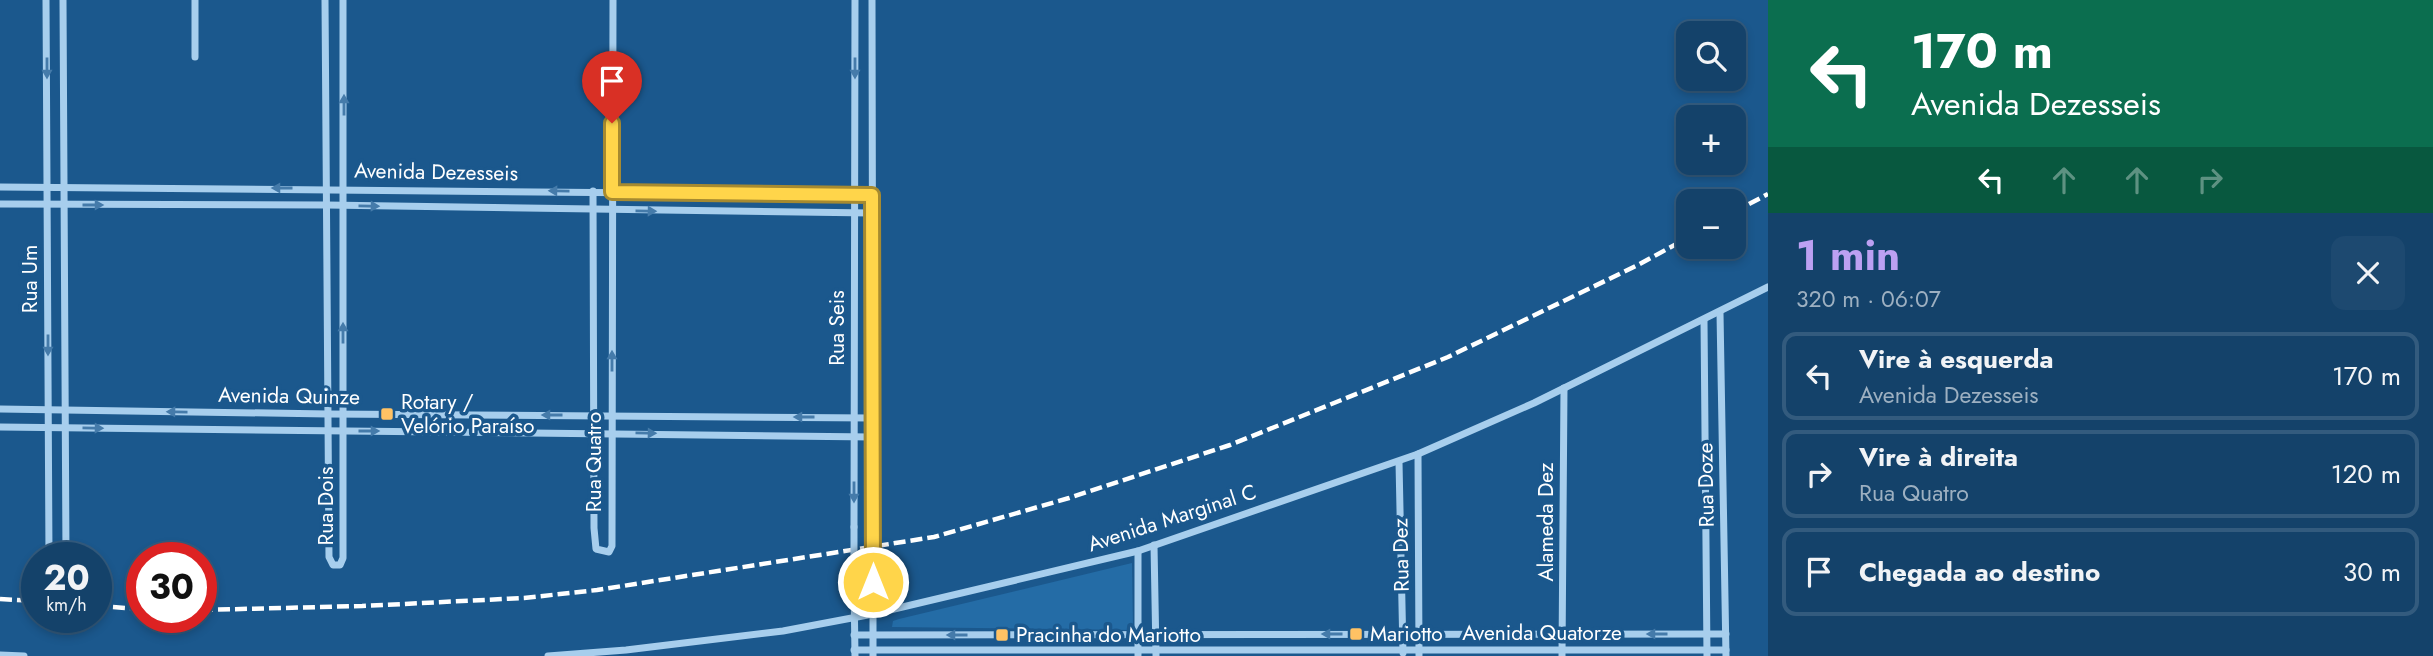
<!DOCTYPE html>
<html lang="pt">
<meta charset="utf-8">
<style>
body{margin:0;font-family:Jost,sans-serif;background:#1d4970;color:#f1f3f6;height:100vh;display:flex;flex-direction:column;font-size:26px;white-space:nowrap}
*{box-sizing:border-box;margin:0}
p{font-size:23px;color:#9db0c1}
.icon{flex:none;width:38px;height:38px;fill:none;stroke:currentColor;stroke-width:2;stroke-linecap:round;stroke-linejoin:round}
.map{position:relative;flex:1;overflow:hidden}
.drawer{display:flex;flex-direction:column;background:#14426a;width:665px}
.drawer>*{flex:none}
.hud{background:#0b6e4f;color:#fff;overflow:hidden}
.fabs{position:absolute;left:1676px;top:21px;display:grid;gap:14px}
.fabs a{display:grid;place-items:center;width:70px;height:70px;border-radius:14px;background:#14426a;box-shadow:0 4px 10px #0003,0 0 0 2px #335b7e;font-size:35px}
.speed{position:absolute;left:21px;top:542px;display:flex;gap:14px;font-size:35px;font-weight:700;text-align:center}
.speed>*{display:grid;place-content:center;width:91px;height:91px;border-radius:50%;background:#14426a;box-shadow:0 4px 10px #0003,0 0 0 2px #335b7e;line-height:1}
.speed small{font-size:18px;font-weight:400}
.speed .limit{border:10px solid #d22;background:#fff;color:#111}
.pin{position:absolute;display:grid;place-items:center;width:60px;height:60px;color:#fff;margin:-72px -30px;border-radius:50% 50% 50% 0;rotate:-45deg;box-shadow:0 0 7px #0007}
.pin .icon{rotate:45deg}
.me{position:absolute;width:77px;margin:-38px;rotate:0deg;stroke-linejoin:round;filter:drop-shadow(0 0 5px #0008)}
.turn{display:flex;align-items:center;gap:24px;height:147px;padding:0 28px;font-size:32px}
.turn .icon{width:91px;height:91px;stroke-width:2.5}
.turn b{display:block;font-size:49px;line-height:60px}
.lanes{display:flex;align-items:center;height:66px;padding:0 28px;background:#0003;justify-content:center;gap:35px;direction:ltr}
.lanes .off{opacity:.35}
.round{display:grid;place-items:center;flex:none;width:74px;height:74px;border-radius:14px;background:#1d4970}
.overview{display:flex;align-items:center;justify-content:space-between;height:119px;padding:0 28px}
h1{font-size:42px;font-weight:700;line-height:52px;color:#bca0f2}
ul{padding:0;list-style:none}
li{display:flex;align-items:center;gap:21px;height:88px;margin:0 14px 10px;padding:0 14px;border:4px solid #335b7e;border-radius:14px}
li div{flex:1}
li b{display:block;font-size:26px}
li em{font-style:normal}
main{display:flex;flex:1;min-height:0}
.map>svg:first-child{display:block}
</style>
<main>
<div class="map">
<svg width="1768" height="656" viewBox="0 0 1768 656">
<rect width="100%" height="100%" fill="#1b588d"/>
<!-- green -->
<path fill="#246ca6" d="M1132,563L1133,630L892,627L893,621L899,619Z"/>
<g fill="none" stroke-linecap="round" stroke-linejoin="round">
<!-- minor -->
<g stroke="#a7ceed" stroke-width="7">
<path d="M46,0L49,558"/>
<path d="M63,0L66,558"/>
<path d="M325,0L329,557L333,565H340L343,558V0"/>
<path d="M872,0L873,525"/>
<path d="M195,57V0"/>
<path d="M0,187L872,195"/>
<path d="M593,191L594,528L596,549L609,552L612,546L613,0"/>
<path d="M0,204L327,205L871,213"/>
<path d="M1720,313L1726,656"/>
<path d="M1704,320L1707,656"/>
<path d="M0,409L328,414L872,418"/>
<path d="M0,427L872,437"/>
<path d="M1418,454L1419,655"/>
<path d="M1399,462L1403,653"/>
<path d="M854,527L855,0"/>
<path d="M1154,545L1156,655"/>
<path d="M1138,551V655"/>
<path d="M854,584L855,656"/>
<path d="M854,635L1726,634"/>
<path d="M854,650H1726"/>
<path d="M0,655L24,656"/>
<path d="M548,656L626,650L783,631L873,614L1138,551L1418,454L1534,403L1768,287"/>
<path d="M873,656V582"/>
<path d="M1562,656L1564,388"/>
</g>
<!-- rail -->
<g stroke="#fff" stroke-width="4.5" stroke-dasharray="12 5" stroke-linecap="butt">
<path d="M1734,212L1768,194"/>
<path d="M0,599L37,601"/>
<path d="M96,606L142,609"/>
<path d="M201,610L362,606L524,598L597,590L934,537L1069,498L1230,445L1448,357L1638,265L1689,237"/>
</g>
<!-- minor-bridge -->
<g stroke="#a7ceed" stroke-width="7">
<path d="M873,582V525"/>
<path d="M854,584V527"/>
</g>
</g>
<!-- one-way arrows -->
<defs><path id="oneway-solid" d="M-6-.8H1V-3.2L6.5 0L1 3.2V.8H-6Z" transform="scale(1.75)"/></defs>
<g fill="#457baa">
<use href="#oneway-solid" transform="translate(47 68) rotate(90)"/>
<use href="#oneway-solid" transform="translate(855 68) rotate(90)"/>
<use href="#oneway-solid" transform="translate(344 105) rotate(-90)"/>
<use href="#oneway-solid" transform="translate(282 188) rotate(-180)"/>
<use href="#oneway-solid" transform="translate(559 191) rotate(-179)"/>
<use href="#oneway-solid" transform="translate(93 205)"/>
<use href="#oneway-solid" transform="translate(369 206) rotate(1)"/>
<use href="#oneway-solid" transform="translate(646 211) rotate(1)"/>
<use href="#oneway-solid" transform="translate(343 333) rotate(-90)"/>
<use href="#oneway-solid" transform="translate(48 345) rotate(90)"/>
<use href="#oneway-solid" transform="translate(612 361) rotate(-90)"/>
<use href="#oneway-solid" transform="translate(177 412) rotate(-179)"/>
<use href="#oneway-solid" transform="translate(552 415) rotate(-180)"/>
<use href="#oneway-solid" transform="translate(804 417) rotate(-180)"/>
<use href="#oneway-solid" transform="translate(93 428) rotate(1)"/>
<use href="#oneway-solid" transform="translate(369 431)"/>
<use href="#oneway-solid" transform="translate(646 433) rotate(1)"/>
<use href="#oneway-solid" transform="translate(854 492) rotate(90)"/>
<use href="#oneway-solid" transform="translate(1332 634) rotate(180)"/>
<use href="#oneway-solid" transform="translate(1657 634) rotate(180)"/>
<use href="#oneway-solid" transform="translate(957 635) rotate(180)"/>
</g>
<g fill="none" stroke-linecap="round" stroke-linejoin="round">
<!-- route casing -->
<g stroke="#a68a30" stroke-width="18">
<path id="route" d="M612,123V192L872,195L873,582"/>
</g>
<!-- route -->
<use href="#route" stroke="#ffd54a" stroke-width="12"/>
</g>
<!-- markers -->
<g fill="#ffc264" stroke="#1b588d" stroke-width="2.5">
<rect x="380" y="407" width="14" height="14" rx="3.5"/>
<rect x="1349" y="627" width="14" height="14" rx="3.5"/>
<rect x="995" y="628" width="14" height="14" rx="3.5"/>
</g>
<g text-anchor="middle" stroke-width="7" stroke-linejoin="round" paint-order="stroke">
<!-- street labels -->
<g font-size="21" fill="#fff" stroke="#1b588d">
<text transform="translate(436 172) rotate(1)" y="7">Avenida Dezesseis</text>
<text transform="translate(30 279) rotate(-90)" y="7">Rua Um</text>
<text transform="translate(837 328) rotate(-90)" y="7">Rua Seis</text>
<text transform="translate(289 396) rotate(1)" y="7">Avenida Quinze</text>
<text transform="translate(594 462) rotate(-90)" y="7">Rua Quatro</text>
<text transform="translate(1706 485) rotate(-91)" y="7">Rua Doze</text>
<text transform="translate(326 506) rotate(-90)" y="7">Rua Dois</text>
<text transform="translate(1172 518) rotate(-18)" y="7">Avenida Marginal C</text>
<text transform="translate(1546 522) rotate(-90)" y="7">Alameda Dez</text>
<text transform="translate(1401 555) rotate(-91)" y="7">Rua Dez</text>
<text x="1542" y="640">Avenida Quatorze</text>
</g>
<!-- poi labels -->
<g font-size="21" fill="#fff" stroke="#1b588d" text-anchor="start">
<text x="401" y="409">Rotary /<tspan x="401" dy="24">Velório Paraíso</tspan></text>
<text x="1370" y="641">Mariotto</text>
<text x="1016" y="642">Pracinha do Mariotto</text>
</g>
</g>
</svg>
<div class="fabs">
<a><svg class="icon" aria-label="search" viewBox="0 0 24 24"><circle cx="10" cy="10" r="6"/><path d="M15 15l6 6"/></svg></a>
<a>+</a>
<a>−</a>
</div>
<div class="speed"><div>20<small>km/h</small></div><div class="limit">30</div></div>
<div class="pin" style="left:612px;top:123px;background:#d93025"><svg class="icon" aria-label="arrive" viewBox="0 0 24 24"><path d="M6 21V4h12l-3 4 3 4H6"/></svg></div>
<svg class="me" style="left:873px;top:582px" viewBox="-20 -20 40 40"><circle r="17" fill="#ffd54a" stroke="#fff" stroke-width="3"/><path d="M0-11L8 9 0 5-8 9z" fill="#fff"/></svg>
</div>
<section class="drawer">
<div class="hud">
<div class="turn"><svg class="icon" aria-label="left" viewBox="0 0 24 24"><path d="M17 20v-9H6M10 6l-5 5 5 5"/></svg><div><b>170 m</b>Avenida Dezesseis</div></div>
<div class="lanes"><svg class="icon" aria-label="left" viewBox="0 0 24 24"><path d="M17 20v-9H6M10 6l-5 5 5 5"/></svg><svg class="icon off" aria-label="ahead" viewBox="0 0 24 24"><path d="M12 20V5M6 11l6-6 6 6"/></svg><svg class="icon off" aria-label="ahead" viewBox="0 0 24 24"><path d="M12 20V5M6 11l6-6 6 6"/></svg><svg class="icon off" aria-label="right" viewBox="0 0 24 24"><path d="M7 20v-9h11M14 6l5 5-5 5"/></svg></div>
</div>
<div class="overview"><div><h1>1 min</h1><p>320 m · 06:07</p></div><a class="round"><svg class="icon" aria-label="close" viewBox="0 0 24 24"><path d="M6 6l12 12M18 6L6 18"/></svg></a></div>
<ul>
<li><svg class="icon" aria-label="left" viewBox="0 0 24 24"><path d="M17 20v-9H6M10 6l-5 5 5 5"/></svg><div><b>Vire à esquerda</b><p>Avenida Dezesseis</p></div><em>170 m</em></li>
<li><svg class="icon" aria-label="right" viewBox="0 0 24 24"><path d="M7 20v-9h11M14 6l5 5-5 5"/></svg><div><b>Vire à direita</b><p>Rua Quatro</p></div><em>120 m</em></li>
<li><svg class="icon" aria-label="arrive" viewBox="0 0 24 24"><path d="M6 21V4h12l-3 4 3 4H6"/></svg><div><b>Chegada ao destino</b></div><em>30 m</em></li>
</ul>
</section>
</main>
